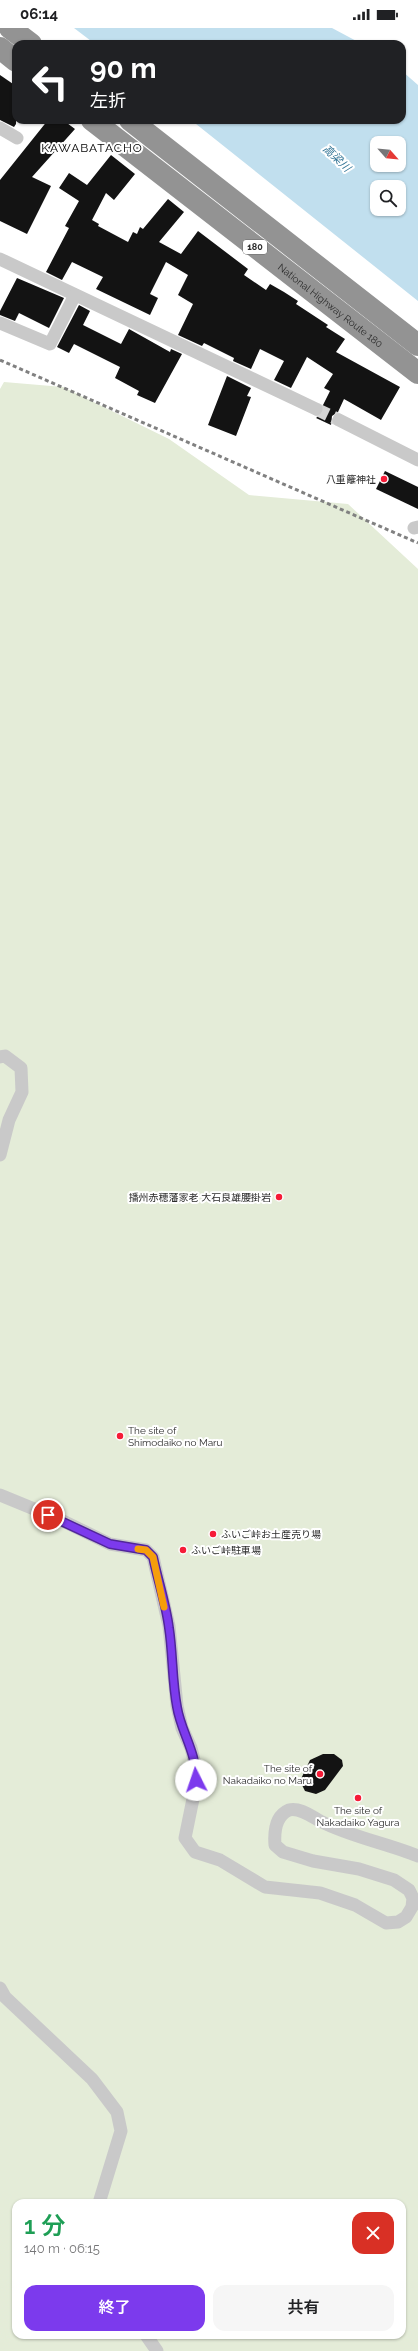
<!DOCTYPE html>
<html lang="ja">
<meta charset="utf-8">
<style>
body{margin:0;font-family:Raleway,"Noto Sans JP",sans-serif;background:#f6f6f6;color:#202124;height:100vh;display:flex;flex-direction:column;font-size:15px;white-space:nowrap}
*{box-sizing:border-box;margin:0}
p{font-size:13px;color:#757577}
.icon{flex:none;width:22px;height:22px;fill:none;stroke:currentColor;stroke-width:2;stroke-linecap:round;stroke-linejoin:round}
.map{position:relative;flex:1;overflow:hidden}
.sheet{position:absolute;left:12px;top:2171px;width:394px;height:140px;display:flex;flex-direction:column;background:#fff;border-radius:12px;box-shadow:0 1px 3px #0004}
.sheet>*{flex:none}
.top-card{position:absolute;left:12px;top:12px;width:394px;height:84px;border-radius:12px;box-shadow:0 1px 3px #0004;background:#202124;color:#fff;overflow:hidden}
.needle{width:26px;rotate:117deg}
.buttons{position:absolute;left:370px;top:108px;display:grid;gap:8px}
.buttons a{display:grid;place-items:center;width:36px;height:36px;border-radius:8px;background:#fff;box-shadow:0 1px 3px #0004;font-size:20px}
.pin{position:absolute;display:grid;place-items:center;width:34px;height:34px;color:#fff;margin:-17px;border:2px solid #fff;border-radius:50%;box-shadow:0 1px 4px #0007}
.me{position:absolute;width:44px;margin:-22px;rotate:356deg;stroke-linejoin:round;filter:drop-shadow(0 0 3px #0008)}
.turn{display:flex;align-items:center;gap:14px;height:84px;padding:0 12px;font-size:18px}
.turn .icon{width:52px;height:52px;stroke-width:2.5}
.turn b{display:block;font-size:28px;line-height:34px}
.round{display:grid;place-items:center;flex:none;width:42px;height:42px;border-radius:12px;background:#f6f6f6}
.head{display:flex;align-items:center;justify-content:space-between;height:68px;padding:0 12px}
h1{font-size:24px;font-weight:600;line-height:30px;color:#1e9e55}
.cta{display:flex;gap:8px;margin-top:auto;padding:8px 12px}
.cta a{flex:1;height:46px;border-radius:12px;background:#7c3aed;color:#fff;font-size:16px;font-weight:600;line-height:46px;text-align:center}
.cta a+a{background:#f6f6f6;color:#202124}
.status{display:flex;justify-content:space-between;align-items:center;height:28px;padding:0 20px;background:#fff;direction:ltr}
.status svg{height:11px;fill:currentColor}
.map>svg:first-child{display:block}
</style>
<div class="status"><b>06:14</b><svg viewBox="0 0 49 12"><path d="M0 12V9h3v3zM5 12V6h3v6zM10 12V3h3v9zM15 12V0h3v12zM26 1h20v11H26zM47 4h2v5h-2z"/></svg></div>
<div class="map">
<svg width="418" height="2323" viewBox="0 0 418 2323">
<rect width="100%" height="100%" fill="#fff"/>
<!-- green -->
<path fill="#e4ecd8" fill-rule="evenodd" d="M4,354L63,359L169,411L249,467L348,476L418,541V2323H0V361ZM16,2175H402V2307H16Z"/>
<!-- water -->
<g fill="#c1dfee" fill-rule="evenodd">
<path d="M74,0H332L362,16H95Z"/>
<path d="M402,43L418,57V273L191,92H402ZM377,115H399V137H377ZM377,159H399V181H377Z"/>
</g>
<!-- building -->
<g fill="#131313">
<path d="M0,47L16,58V96L14,99L0,92Z"/>
<path d="M48,92H63L75,101L32,149L51,158L27,206L0,193V152Z"/>
<path d="M111,127L135,146L114,172L106,165L92,192L99,196L98,198L128,214L133,204L137,206L140,199L143,201L168,171L184,184L159,214L181,226L198,203L248,241L244,247L266,262L270,256L284,264L298,273L296,276L328,297L326,299L345,311L336,324L400,359L381,392L344,371L338,384L332,388L331,397L316,390L323,384V377L330,363L324,360L333,346L307,329L291,360L274,352L284,333L260,321L251,341L233,333L234,330L204,315L202,318L178,307L193,276L178,267L188,247L166,234L150,266L158,270L150,287L96,261L103,249L72,234L62,252L46,244L69,200L65,198L79,173L59,160L69,145L87,157Z"/>
<path d="M17,250L64,270L49,300L19,285L15,293L0,287V283Z"/>
<path d="M79,277L90,283L83,297L121,316L129,301L170,324L171,321L182,326L155,375L137,367L139,363L115,350L120,339L74,316L69,325L57,319Z"/>
<path d="M227,348L251,360L247,368L251,369L236,408L208,397Z"/>
<path d="M385,443L418,459V481L376,461Z"/>
<path d="M323,1726H334L342,1732L343,1738L325,1762L316,1766L305,1763L300,1753L310,1732Z"/>
</g>
<g fill="none" stroke-linecap="round" stroke-linejoin="round">
<!-- street-tunnel -->
<path stroke="#d5d5d5" stroke-width="13" stroke-dasharray="13 6" stroke-linecap="butt" d="M316,381L339,392"/>
<!-- street -->
<g stroke="#c9c9c9" stroke-width="13">
<path d="M0,100L17,110"/>
<path d="M0,231L316,381"/>
<path d="M0,295L50,316L75,267"/>
<path d="M339,392L418,432"/>
<path d="M414,500L418,499"/>
<path d="M0,1029L5,1028L21,1040L22,1064L9,1092L0,1127"/>
<path d="M0,1467L61,1492L110,1516L146,1522L153,1529L169,1598L177,1678L182,1700L191,1720L196,1740L194,1766L185,1810L195,1824L220,1832L265,1859L320,1865L355,1877L386,1895L398,1894L406,1889L412,1879L413,1870L409,1862L394,1852L359,1841L313,1833L283,1824L275,1817C274,1804 275,1788 289,1782C299,1779 311,1788 320,1793C351,1809 386,1815 418,1828"/>
<path d="M0,1960L5,1969L92,2051L117,2084L121,2103L99,2175"/>
<path d="M146,2307L157,2323"/>
</g>
<!-- highway -->
<g stroke="#939393" stroke-width="22">
<path d="M10,0L31,16"/>
<path d="M0,20L16,33"/>
<path id="s1" d="M92,92L418,345"/>
<path d="M130,92L418,317"/>
</g>
<!-- rail -->
<path stroke="#818181" stroke-width="3" stroke-dasharray="4 3" stroke-linecap="butt" d="M0,332L418,515"/>
</g>
<g fill="none" stroke-linecap="round" stroke-linejoin="round">
<!-- route casing -->
<g stroke="#51269a" stroke-width="10">
<path id="route" d="M48,1487L110,1516L146,1522L153,1529C158,1553 166,1576 169,1600C173,1626 172,1653 177,1679C181,1704 197,1725 196,1752"/>
</g>
<!-- route -->
<use href="#route" stroke="#7c3aed" stroke-width="7"/>
<!-- slow -->
<path stroke="#f59e0b" stroke-width="7" d="M138,1521L146,1522L153,1529L164,1579"/>
</g>
<!-- markers -->
<g fill="#f61b37" stroke="#fff" stroke-width="1.5">
<circle cx="384" cy="451" r="4"/>
<circle cx="279" cy="1169" r="4"/>
<circle cx="120" cy="1408" r="4"/>
<circle cx="213" cy="1506" r="4"/>
<circle cx="183" cy="1522" r="4"/>
<circle cx="320" cy="1746" r="4"/>
<circle cx="358" cy="1770" r="4"/>
</g>
<g text-anchor="middle" stroke-width="4" stroke-linejoin="round" paint-order="stroke">
<!-- shield labels -->
<rect fill="#fff" stroke="#6b6b6b" stroke-width="1" x="243" y="212" width="24" height="14" rx="3"/>
<g font-size="9" font-weight="bold" fill="#2c2c2c">
<text x="255" y="222">180</text>
</g>
<!-- street labels -->
<g font-size="10" fill="#2c2c2c" stroke="#fff">
<text dy="4" stroke="none"><textPath href="#s1" startOffset="302">National Highway Route 180</textPath></text>
</g>
<!-- poi labels -->
<g font-size="10" fill="#2c2c2c" stroke="#fff" text-anchor="end">
<text x="376" y="455">八重籬神社</text>
<text x="271" y="1173">播州赤穂藩家老 大石良雄腰掛岩</text>
<text x="128" y="1406" text-anchor="start">The site of<tspan x="128" dy="12">Shimodaiko no Maru</tspan></text>
<text x="221" y="1510" text-anchor="start">ふいご峠お土産売り場</text>
<text x="191" y="1526" text-anchor="start">ふいご峠駐車場</text>
<text x="312" y="1744">The site of<tspan x="312" dy="12">Nakadaiko no Maru</tspan></text>
<text x="358" y="1786" text-anchor="middle">The site of<tspan x="358" dy="12">Nakadaiko Yagura</tspan></text>
</g>
<!-- water labels -->
<g font-size="11" font-style="italic" fill="#337596" stroke="#fff">
<text transform="translate(337 130) rotate(44)" y="4">高梁川</text>
</g>
<!-- quarter labels -->
<g font-size="12" letter-spacing="1" fill="#000" stroke="#fff">
<text x="92" y="124">KAWABATACHO</text>
</g>
</g>
</svg>
<div class="buttons">
<a><svg class="needle" viewBox="-14 -14 28 28"><path d="M0-13l5 13h-10z" fill="#e53935"/><path d="M0 13l5-13h-10z" fill="#757577"/></svg></a>
<a><svg class="icon" aria-label="search" viewBox="0 0 24 24"><circle cx="10" cy="10" r="6"/><path d="M15 15l6 6"/></svg></a>
</div>
<div class="pin" style="left:48px;top:1487px;background:#d93025"><svg class="icon" aria-label="arrive" viewBox="0 0 24 24"><path d="M6 21V4h12l-3 4 3 4H6"/></svg></div>
<svg class="me" style="left:196px;top:1752px" viewBox="-20 -20 40 40"><circle r="19" fill="#fff"/><path d="M0-13L10 11 0 6-10 11z" fill="#7c3aed"/></svg>
<div class="top-card">
<div class="turn"><svg class="icon" aria-label="left" viewBox="0 0 24 24"><path d="M17 20v-9H6M10 6l-5 5 5 5"/></svg><div><b>90 m</b>左折</div></div>
</div>
<section class="sheet">
<div class="head"><div><h1>1 分</h1><p>140 m · 06:15</p></div><a class="round" style="background:#d93025;color:#fff"><svg class="icon" aria-label="close" viewBox="0 0 24 24"><path d="M6 6l12 12M18 6L6 18"/></svg></a></div>
<div class="cta"><a>終了</a><a>共有</a></div>
</section>
</div>
